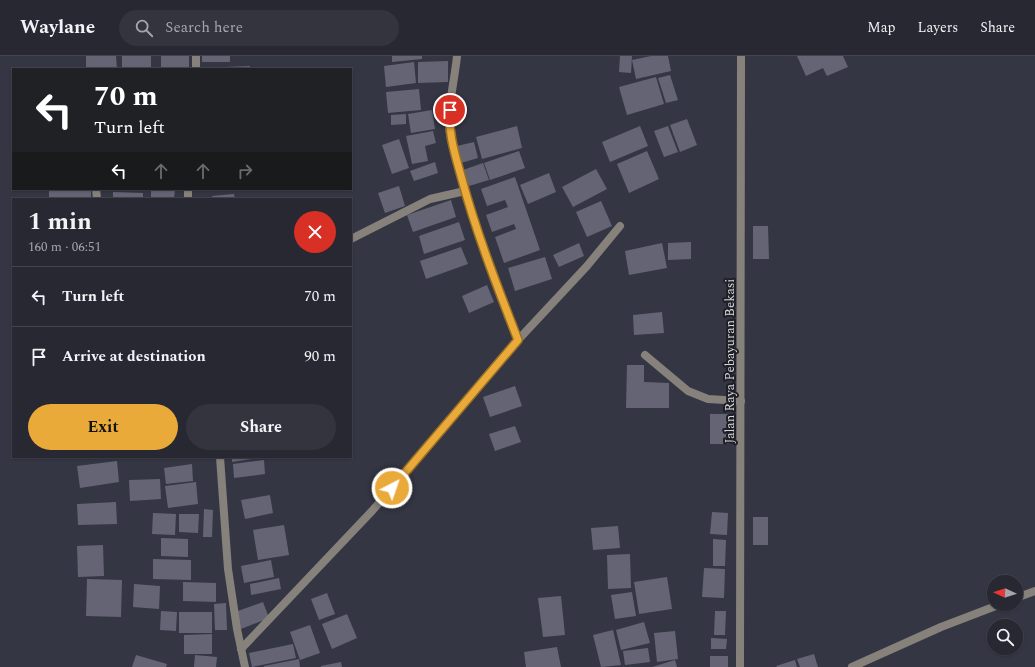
<!DOCTYPE html>
<meta charset="utf-8">
<style>
body{margin:0;font-family:Spectral,serif;background:#34343f;color:#f1f3f6;height:100vh;display:flex;flex-direction:column;font-size:15px;white-space:nowrap}
*{box-sizing:border-box;margin:0}
p{font-size:13px;color:#a5a6ac}
.icon{flex:none;width:22px;height:22px;fill:none;stroke:currentColor;stroke-width:2;stroke-linecap:round;stroke-linejoin:round}
.map{position:relative;flex:1;overflow:hidden}
.sheet{position:absolute;left:12px;top:142px;width:340px;height:260px;display:flex;flex-direction:column;background:#282833;border-radius:0px;box-shadow:0 1px 3px #0004,0 0 0 1px #44444e}
.sheet>*{flex:none}
.top-card{position:absolute;left:12px;top:12px;width:340px;height:122px;border-radius:0px;box-shadow:0 1px 3px #0004,0 0 0 1px #44444e;background:#202124;color:#fff;overflow:hidden}
.needle{width:26px;rotate:273deg}
.buttons{position:absolute;left:987px;top:519px;display:grid;gap:8px}
.buttons a{display:grid;place-items:center;width:36px;height:36px;border-radius:50%;background:#282833;box-shadow:0 1px 3px #0004,0 0 0 1px #44444e;font-size:20px}
.pin{position:absolute;display:grid;place-items:center;width:34px;height:34px;color:#fff;margin:-17px;border:2px solid #fff;border-radius:50%;box-shadow:0 1px 4px #0007}
.me{position:absolute;width:44px;margin:-22px;rotate:41deg;stroke-linejoin:round;filter:drop-shadow(0 0 3px #0008)}
.turn{display:flex;align-items:center;gap:14px;height:84px;padding:0 16px;font-size:18px}
.turn .icon{width:52px;height:52px;stroke-width:2.5}
.turn b{display:block;font-size:28px;line-height:34px}
.lanes{display:flex;align-items:center;height:38px;padding:0 16px;background:#0003;justify-content:center;gap:20px;direction:ltr}
.lanes .off{opacity:.35}
.round{display:grid;place-items:center;flex:none;width:42px;height:42px;border-radius:21px;background:#34343f}
.summary{display:flex;align-items:center;justify-content:space-between;height:68px;padding:0 16px}
h1{font-size:24px;font-weight:700;line-height:30px}
.button{display:flex;gap:8px;margin-top:auto;padding:8px 16px}
.button a{flex:1;height:46px;border-radius:24px;background:#eaaa39;color:#111;font-size:16px;font-weight:700;line-height:46px;text-align:center}
.button a+a{background:#34343f;color:#f1f3f6}
ul{padding:0;list-style:none}
li{display:flex;align-items:center;gap:12px;height:60px;padding:0 16px;border-top:1px solid #44444e}
li div{flex:1}
li b{display:block;font-size:15px}
li em{font-style:normal}
header{display:flex;align-items:center;gap:24px;box-sizing:border-box;height:56px;padding:0 20px;background:#282833;border-bottom:1px solid #44444e}
header strong{font-size:19px}
nav{display:flex;gap:22px;margin-inline-start:auto;font-size:14px}
.search{width:280px;height:36px;background:#34343f;display:flex;align-items:center;gap:10px;box-sizing:border-box;padding:0 14px;border-radius:22px;color:#a5a6ac;font-size:15px}
.map>svg:first-child{display:block}
</style>
<header>
<strong>Waylane</strong>
<div class="search"><svg class="icon" aria-label="search" viewBox="0 0 24 24"><circle cx="10" cy="10" r="6"/><path d="M15 15l6 6"/></svg>Search here</div>
<nav><a>Map</a><a>Layers</a><a>Share</a></nav>
</header>
<div class="map">
<svg width="1035" height="611" viewBox="0 0 1035 611">
<rect width="100%" height="100%" fill="#353644"/>
<!-- building -->
<g fill="#646475">
<path d="M86,0H116L117,13H86Z"/>
<rect x="122" y="0" width="29" height="13"/>
<rect x="161" y="0" width="28" height="13"/>
<rect x="202" y="0" width="28" height="6"/>
<path d="M392,0H422V3L392,6Z"/>
<path d="M620,0H632L631,17L619,16Z"/>
<path d="M651,0H668L671,15L636,23L632,4Z"/>
<path d="M797,0H843L848,11L827,20L823,12L806,20Z"/>
<path d="M448,5V26L418,27V6Z"/>
<path d="M414,6L416,27L386,31L384,10Z"/>
<path d="M250,10V13H224V11Z"/>
<path d="M670,19L678,44L666,47L658,22Z"/>
<path d="M656,21L664,48L627,59L619,31Z"/>
<path d="M419,33L421,54L388,57L386,36Z"/>
<path d="M432,54L435,73L411,77L408,58Z"/>
<path d="M406,58V68L391,69V59Z"/>
<path d="M687,63L697,89L680,96L670,69Z"/>
<path d="M517,70L522,92L482,103L476,81Z"/>
<path d="M640,70L648,90L610,106L602,86Z"/>
<path d="M668,70L678,96L664,101L654,75Z"/>
<path d="M433,75L436,87L425,90L428,105L412,108L406,80Z"/>
<path d="M399,83L409,112L392,118L382,89Z"/>
<path d="M474,86L478,102L461,107L457,90Z"/>
<path d="M519,95L525,112L490,124L484,107Z"/>
<path d="M647,95L659,123L629,137L617,108Z"/>
<path d="M435,106L438,117L414,125L410,115Z"/>
<path d="M483,107L489,124L469,130L463,114Z"/>
<path d="M596,113L607,133L573,151L562,131Z"/>
<path d="M549,117L556,136L528,148L520,129Z"/>
<path d="M515,121L540,194L504,207L495,181L516,173L514,168L492,176L486,159L508,151L505,144L487,150L481,133Z"/>
<path d="M399,130L405,150L385,157L378,137Z"/>
<rect x="49" y="133" width="42" height="10"/>
<path d="M151,133H175L174,143L151,142Z"/>
<path d="M113,136L143,137V143H113Z"/>
<path d="M234,138L235,143H213L212,140Z"/>
<path d="M451,144L456,161L413,176L407,159Z"/>
<path d="M601,145L612,170L587,181L576,156Z"/>
<path d="M459,166L465,184L424,198L419,180Z"/>
<path d="M753,170H768L769,203H753Z"/>
<path d="M691,186V203L668,204V187Z"/>
<path d="M579,187L584,200L559,211L553,199Z"/>
<path d="M662,187L667,212L629,219L625,195Z"/>
<path d="M461,191L468,208L426,223L420,205Z"/>
<path d="M545,201L552,223L515,235L508,212Z"/>
<path d="M487,229L494,246L469,257L462,240Z"/>
<path d="M662,256L664,277L634,279L633,259Z"/>
<path d="M627,309H644V326L669,327V352H626Z"/>
<path d="M515,330L522,350L490,361L483,341Z"/>
<path d="M710,358H730L729,388H710Z"/>
<path d="M515,370L521,386L495,395L489,378Z"/>
<path d="M232,401H257V402L232,406Z"/>
<path d="M264,404L265,418L234,422L233,408Z"/>
<path d="M117,405L119,426L80,432L77,410Z"/>
<path d="M192,408L193,425L166,428L164,412Z"/>
<path d="M160,423L161,443L130,445L129,424Z"/>
<path d="M196,426L198,448L168,452L165,430Z"/>
<path d="M270,439L273,457L245,463L241,444Z"/>
<path d="M116,446L117,468L78,469L77,448Z"/>
<path d="M204,453L213,454L212,481H203Z"/>
<path d="M712,456L728,457L727,479L710,478Z"/>
<path d="M153,457L176,458L175,479L152,478Z"/>
<path d="M179,458H199L198,477L179,476Z"/>
<rect x="753" y="461" width="15" height="28"/>
<path d="M284,469L289,499L258,504L253,474Z"/>
<path d="M618,470L620,492L593,494L591,472Z"/>
<path d="M161,482L188,483V501L161,500Z"/>
<path d="M713,483L726,484L725,510H713Z"/>
<path d="M103,489L104,520L78,521L77,490Z"/>
<path d="M630,498L631,532L608,533L607,499Z"/>
<path d="M153,503L191,504V524L153,523Z"/>
<path d="M271,504L274,521L244,527L241,510Z"/>
<path d="M704,512L725,513L724,542L702,541Z"/>
<path d="M667,521L672,553L639,558L634,526Z"/>
<path d="M279,522L281,533L251,539L250,528Z"/>
<path d="M87,523L122,524L121,561L86,560Z"/>
<path d="M183,526L216,527V546L183,545Z"/>
<path d="M134,528L160,530L159,553L133,551Z"/>
<path d="M632,536L636,560L615,563L611,539Z"/>
<path d="M327,537L335,558L319,564L311,543Z"/>
<path d="M561,540L565,579L543,581L538,542Z"/>
<path d="M263,546L269,562L241,573L235,556Z"/>
<path d="M226,547L227,574H215L214,548Z"/>
<path d="M161,555L177,556L176,575L160,574Z"/>
<path d="M715,555H726L725,579H714Z"/>
<rect x="179" y="556" width="33" height="21"/>
<path d="M347,558L357,582L332,593L322,568Z"/>
<path d="M644,566L650,587L621,594L616,574Z"/>
<path d="M310,569L320,597L300,604L290,576Z"/>
<path d="M613,574L621,609L601,611L593,579Z"/>
<path d="M675,575L678,603L657,606L654,577Z"/>
<path d="M212,578V598H184V579Z"/>
<path d="M711,582L727,583L726,593H711Z"/>
<path d="M293,588L296,602L252,611L249,597Z"/>
<path d="M557,591L561,611H526L524,596Z"/>
<path d="M648,592L650,606L625,609L623,595Z"/>
<path d="M814,598L818,611H800L797,603Z"/>
<path d="M136,599L167,608L166,611H132Z"/>
<path d="M195,599L217,601L216,611H194Z"/>
<rect x="710" y="600" width="18" height="11"/>
<path d="M299,603L300,611H264V610Z"/>
<path d="M675,604L677,611H652Z"/>
<path d="M795,604L797,611H777L776,610Z"/>
<path d="M341,606L342,611H321V610Z"/>
</g>
<g fill="none" stroke-linecap="round" stroke-linejoin="round">
<!-- lane -->
<path stroke="#86827b" stroke-width="8" d="M645,299L688,335L708,343L741,345"/>
<!-- street -->
<g stroke="#86827b" stroke-width="8">
<path d="M457,0C455,22 448,48 449,70C450,86 456,102 460,117C475,174 497,229 518,284"/>
<path d="M196,13V0"/>
<path d="M96,133L97,143"/>
<path d="M188,143V133"/>
<path d="M351,183L430,143L465,135"/>
<path d="M220,401L228,513L237,573L245,611"/>
<path d="M1016,542L1035,535"/>
<path d="M241,593L372,455L518,284L587,210L620,170"/>
<path d="M740,611L741,0"/>
<path d="M852,611L941,571L1001,548"/>
</g>
</g>
<g fill="none" stroke-linecap="round" stroke-linejoin="round">
<!-- route casing -->
<g stroke="#986e25" stroke-width="10">
<path id="route" d="M392,432L518,284C497,230 476,176 461,120C455,98 448,77 450,54"/>
</g>
<!-- route -->
<use href="#route" stroke="#eaaa39" stroke-width="7"/>
</g>
<g text-anchor="middle" stroke-width="4" stroke-linejoin="round" paint-order="stroke">
<!-- street labels -->
<g font-size="13" fill="#d7d7e0" stroke="#1e1e25">
<text transform="translate(729 305) rotate(-90)" y="5">Jalan Raya Pebayuran Bekasi</text>
</g>
</g>
</svg>
<div class="buttons">
<a><svg class="needle" viewBox="-14 -14 28 28"><path d="M0-13l5 13h-10z" fill="#e53935"/><path d="M0 13l5-13h-10z" fill="#a5a6ac"/></svg></a>
<a><svg class="icon" aria-label="search" viewBox="0 0 24 24"><circle cx="10" cy="10" r="6"/><path d="M15 15l6 6"/></svg></a>
</div>
<div class="pin" style="left:450px;top:54px;background:#d93025"><svg class="icon" aria-label="arrive" viewBox="0 0 24 24"><path d="M6 21V4h12l-3 4 3 4H6"/></svg></div>
<svg class="me" style="left:392px;top:432px" viewBox="-20 -20 40 40"><circle r="17" fill="#eaaa39" stroke="#fff" stroke-width="3"/><path d="M0-11L8 9 0 5-8 9z" fill="#fff"/></svg>
<div class="top-card">
<div class="turn"><svg class="icon" aria-label="left" viewBox="0 0 24 24"><path d="M17 20v-9H6M10 6l-5 5 5 5"/></svg><div><b>70 m</b>Turn left</div></div>
<div class="lanes"><svg class="icon" aria-label="left" viewBox="0 0 24 24"><path d="M17 20v-9H6M10 6l-5 5 5 5"/></svg><svg class="icon off" aria-label="ahead" viewBox="0 0 24 24"><path d="M12 20V5M6 11l6-6 6 6"/></svg><svg class="icon off" aria-label="ahead" viewBox="0 0 24 24"><path d="M12 20V5M6 11l6-6 6 6"/></svg><svg class="icon off" aria-label="right" viewBox="0 0 24 24"><path d="M7 20v-9h11M14 6l5 5-5 5"/></svg></div>
</div>
<section class="sheet">
<div class="summary"><div><h1>1 min</h1><p>160 m · 06:51</p></div><a class="round" style="background:#d93025;color:#fff"><svg class="icon" aria-label="close" viewBox="0 0 24 24"><path d="M6 6l12 12M18 6L6 18"/></svg></a></div>
<ul>
<li><svg class="icon" aria-label="left" viewBox="0 0 24 24"><path d="M17 20v-9H6M10 6l-5 5 5 5"/></svg><div><b>Turn left</b></div><em>70 m</em></li>
<li><svg class="icon" aria-label="arrive" viewBox="0 0 24 24"><path d="M6 21V4h12l-3 4 3 4H6"/></svg><div><b>Arrive at destination</b></div><em>90 m</em></li>
</ul>
<div class="button"><a>Exit</a><a>Share</a></div>
</section>
</div>
